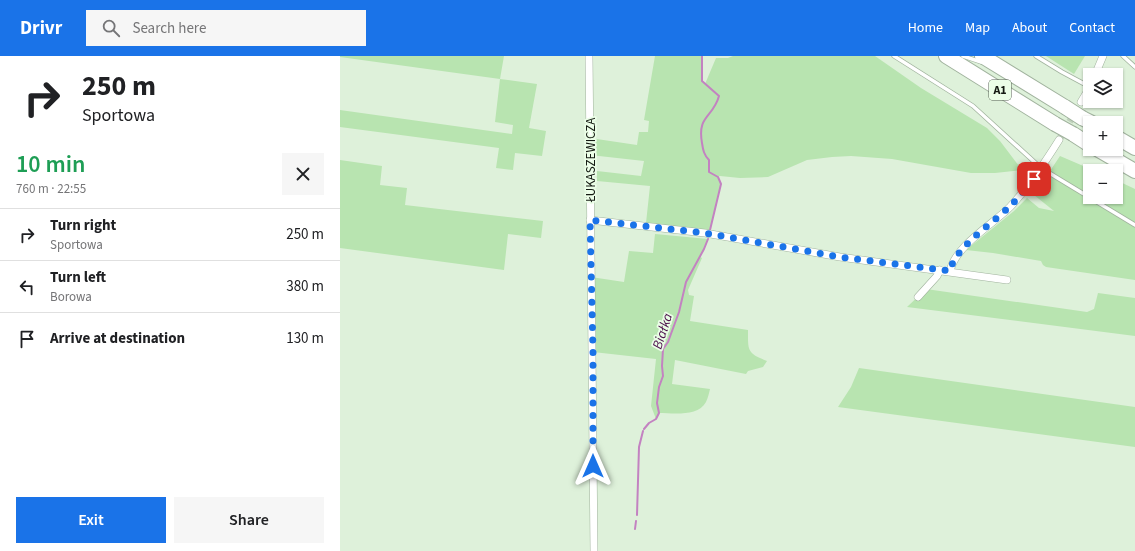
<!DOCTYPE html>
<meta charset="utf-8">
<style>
body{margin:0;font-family:"Source Sans 3",sans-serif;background:#f6f6f6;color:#202124;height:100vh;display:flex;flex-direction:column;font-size:15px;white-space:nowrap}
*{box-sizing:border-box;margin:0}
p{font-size:13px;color:#757577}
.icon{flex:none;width:22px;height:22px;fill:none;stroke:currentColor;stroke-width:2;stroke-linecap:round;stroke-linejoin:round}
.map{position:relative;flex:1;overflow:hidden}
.sheet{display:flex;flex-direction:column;background:#fff;width:340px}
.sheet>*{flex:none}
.banner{background:#fff;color:#202124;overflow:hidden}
.buttons{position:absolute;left:743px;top:12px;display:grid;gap:8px}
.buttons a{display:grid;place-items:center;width:40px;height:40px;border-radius:0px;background:#fff;box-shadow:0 1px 3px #0004;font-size:20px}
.pin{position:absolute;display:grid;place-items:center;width:34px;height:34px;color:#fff;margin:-17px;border-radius:8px;box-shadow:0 2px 6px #0006}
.me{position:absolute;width:44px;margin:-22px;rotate:0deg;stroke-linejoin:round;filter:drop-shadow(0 0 3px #0008)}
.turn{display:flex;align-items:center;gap:14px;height:84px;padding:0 16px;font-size:18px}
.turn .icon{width:52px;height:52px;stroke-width:2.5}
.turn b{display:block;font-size:28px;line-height:34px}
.round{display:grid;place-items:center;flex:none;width:42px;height:42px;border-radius:0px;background:#f6f6f6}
.summary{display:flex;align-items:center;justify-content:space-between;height:68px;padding:0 16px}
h1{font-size:24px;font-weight:600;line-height:30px;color:#1e9e55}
.button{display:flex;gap:8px;margin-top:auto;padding:8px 16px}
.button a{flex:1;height:46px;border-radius:0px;background:#1a73e8;color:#fff;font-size:16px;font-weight:600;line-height:46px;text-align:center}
.button a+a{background:#f6f6f6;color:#202124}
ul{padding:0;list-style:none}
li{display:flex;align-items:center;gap:12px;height:52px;padding:0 16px;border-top:1px solid #e0e0e0}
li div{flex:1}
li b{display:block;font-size:15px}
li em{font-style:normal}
header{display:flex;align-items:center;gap:24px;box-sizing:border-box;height:56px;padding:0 20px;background:#1a73e8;color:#fff}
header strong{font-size:19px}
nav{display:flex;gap:22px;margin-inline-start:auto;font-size:14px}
.search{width:280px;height:36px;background:#f6f6f6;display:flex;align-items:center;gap:10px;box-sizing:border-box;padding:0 14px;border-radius:0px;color:#757577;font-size:15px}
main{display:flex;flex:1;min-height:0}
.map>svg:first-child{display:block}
</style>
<header>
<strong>Drivr</strong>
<div class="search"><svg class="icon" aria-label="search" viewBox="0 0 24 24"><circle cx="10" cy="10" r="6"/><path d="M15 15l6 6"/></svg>Search here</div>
<nav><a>Home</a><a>Map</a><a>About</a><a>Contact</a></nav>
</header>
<main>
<section class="sheet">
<div class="banner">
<div class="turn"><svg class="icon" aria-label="right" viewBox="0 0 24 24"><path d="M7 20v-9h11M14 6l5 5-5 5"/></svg><div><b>250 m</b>Sportowa</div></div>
</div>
<div class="summary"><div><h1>10 min</h1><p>760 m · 22:55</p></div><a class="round"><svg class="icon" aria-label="close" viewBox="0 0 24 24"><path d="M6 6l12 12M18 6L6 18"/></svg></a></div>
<ul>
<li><svg class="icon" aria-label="right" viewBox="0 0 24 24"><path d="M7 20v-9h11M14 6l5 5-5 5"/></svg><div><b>Turn right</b><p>Sportowa</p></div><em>250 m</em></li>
<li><svg class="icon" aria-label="left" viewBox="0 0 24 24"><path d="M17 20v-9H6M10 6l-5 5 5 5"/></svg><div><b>Turn left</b><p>Borowa</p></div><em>380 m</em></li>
<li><svg class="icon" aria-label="arrive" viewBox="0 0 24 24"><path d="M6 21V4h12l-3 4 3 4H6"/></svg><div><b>Arrive at destination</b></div><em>130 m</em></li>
</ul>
<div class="button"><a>Exit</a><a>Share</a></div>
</section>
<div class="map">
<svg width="795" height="495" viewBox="0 0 795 495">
<rect width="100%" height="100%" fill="#def1da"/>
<!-- green -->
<g fill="#b8e4b0">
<path d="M0,0H164L160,23L197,28L189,72L206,75L202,100L175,97L173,114L156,112L159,92L0,71V54L172,78L173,69L155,66L160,23L0,1Z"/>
<path d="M315,0H362V25L365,28L376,2H388L393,0H535L581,32L647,72L660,85L682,114L655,117H631L552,103L511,100L492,101L467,104L428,121L400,122L380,120L378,121L381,128L370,174L306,167L310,130L257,125V115L301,120L304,105L250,99V82L297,89L299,76H308L309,65L304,64Z"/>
<path d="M706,0H745L734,18Z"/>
<path d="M720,100L755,115H750V141H776V124L795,133V224L706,211L703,209L701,205L653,197L626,194L674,155L687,142L699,152L714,155L694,139Z"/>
<path d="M0,104L42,110L40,129L67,132L65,149L203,165L201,182L168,178L164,214L0,192Z"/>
<path d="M315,178L368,183L360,201L362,202L348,234L349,239L354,240L350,265L408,274C408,295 407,297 427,305L423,311L408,315L406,318L335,304L332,328L370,333C369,337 368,342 366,346C358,361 333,357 319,357L316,363L311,350L316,303L253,296L251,221L284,226L289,195L313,197Z"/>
<path d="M586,233L747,256L754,253L758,237L795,242V280L567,251Z"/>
<path d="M519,312L795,351V391L498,351L511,331Z"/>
</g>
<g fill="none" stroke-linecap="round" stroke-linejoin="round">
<!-- stream -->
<g stroke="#c382c1" stroke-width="2">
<path d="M362,0V25L379,40C373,62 357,59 362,87C363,94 364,99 369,104V116L378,121L381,128L370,174"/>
<path d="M304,373L309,367L316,363L319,357L317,347L319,331L323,320L322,310L323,293L328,286L339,256L346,226L364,193L368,183"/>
<path d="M297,459L299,391L303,375"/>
<path d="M295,473L296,465"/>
</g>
<!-- minor-tunnel -->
<path stroke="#c0d1bc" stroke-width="7" stroke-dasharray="7 3.5" stroke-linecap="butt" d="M719,84L741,46"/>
<!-- service casing -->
<g stroke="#a1b39e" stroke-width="5">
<g id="service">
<path d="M554,0L633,50L701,112L795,169"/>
<path d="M623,0L641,6"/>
<path d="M696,0L722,16L750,31"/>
<path d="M783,0L795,11"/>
</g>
</g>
<!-- minor casing -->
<g stroke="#a1b39e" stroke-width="8">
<g id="minor">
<path d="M249,0L254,495"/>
<path d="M755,19L763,0"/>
<path d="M741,46L750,31"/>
<path d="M250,164L365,177L500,201L667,224"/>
<path d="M610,215C616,189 652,169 670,151C689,131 704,108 719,84"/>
<path d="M578,241L597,220L600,214"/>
</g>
</g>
<!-- motorway casing -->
<g stroke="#a1b39e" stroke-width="16">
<g id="motorway">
<path d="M606,0L715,68"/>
<path d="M642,0L725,51"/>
<path d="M742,62L752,67"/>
<path d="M733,78L750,89"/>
<path d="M776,81L795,92"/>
<path d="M757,93L795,115"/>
</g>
</g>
<!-- service -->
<use href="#service" stroke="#fff" stroke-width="3.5"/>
<!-- minor -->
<use href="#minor" stroke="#fff" stroke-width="7"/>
<!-- motorway -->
<use href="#motorway" stroke="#fff" stroke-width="14"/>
<!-- motorway-bridge casing -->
<g stroke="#a1b39e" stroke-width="16" stroke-linecap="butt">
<g id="motorway-bridge">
<path d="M725,51L742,62"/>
<path d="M715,68L733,78"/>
</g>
</g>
<!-- motorway-bridge -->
<use href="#motorway-bridge" stroke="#fff" stroke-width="14"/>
</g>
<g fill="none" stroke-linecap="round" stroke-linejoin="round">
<!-- route -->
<path stroke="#1a73e8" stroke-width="7" stroke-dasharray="0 12.6" d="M253,410V296L250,164L365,177L500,201L610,215C615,191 652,168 669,151C678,143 686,132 694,123"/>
</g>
<g text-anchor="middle" stroke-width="3.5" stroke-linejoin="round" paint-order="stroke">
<!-- shield labels -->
<rect fill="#ebfee7" stroke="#545e52" stroke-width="1" x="649" y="24" width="22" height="20" rx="3"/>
<g font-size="12" font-weight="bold" fill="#141a12">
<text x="660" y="38">A1</text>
</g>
<!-- street labels -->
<g font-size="13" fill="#141a12" stroke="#ebfee7">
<text transform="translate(250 104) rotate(-90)" y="5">ŁUKASZEWICZA</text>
</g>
<!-- water labels -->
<g font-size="14" font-style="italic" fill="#4c104c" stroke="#ebfee7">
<text transform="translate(322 275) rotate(-72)" y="5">Białka</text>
</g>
</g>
</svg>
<div class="buttons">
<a><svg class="icon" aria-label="layers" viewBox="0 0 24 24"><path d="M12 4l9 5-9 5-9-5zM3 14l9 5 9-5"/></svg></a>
<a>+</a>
<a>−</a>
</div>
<div class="pin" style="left:694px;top:123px;background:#d93025"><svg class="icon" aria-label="arrive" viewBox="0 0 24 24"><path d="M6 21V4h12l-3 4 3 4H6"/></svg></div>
<svg class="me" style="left:253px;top:410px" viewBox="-20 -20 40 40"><path d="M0-17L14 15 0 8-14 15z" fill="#1a73e8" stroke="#fff" stroke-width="4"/></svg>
</div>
</main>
